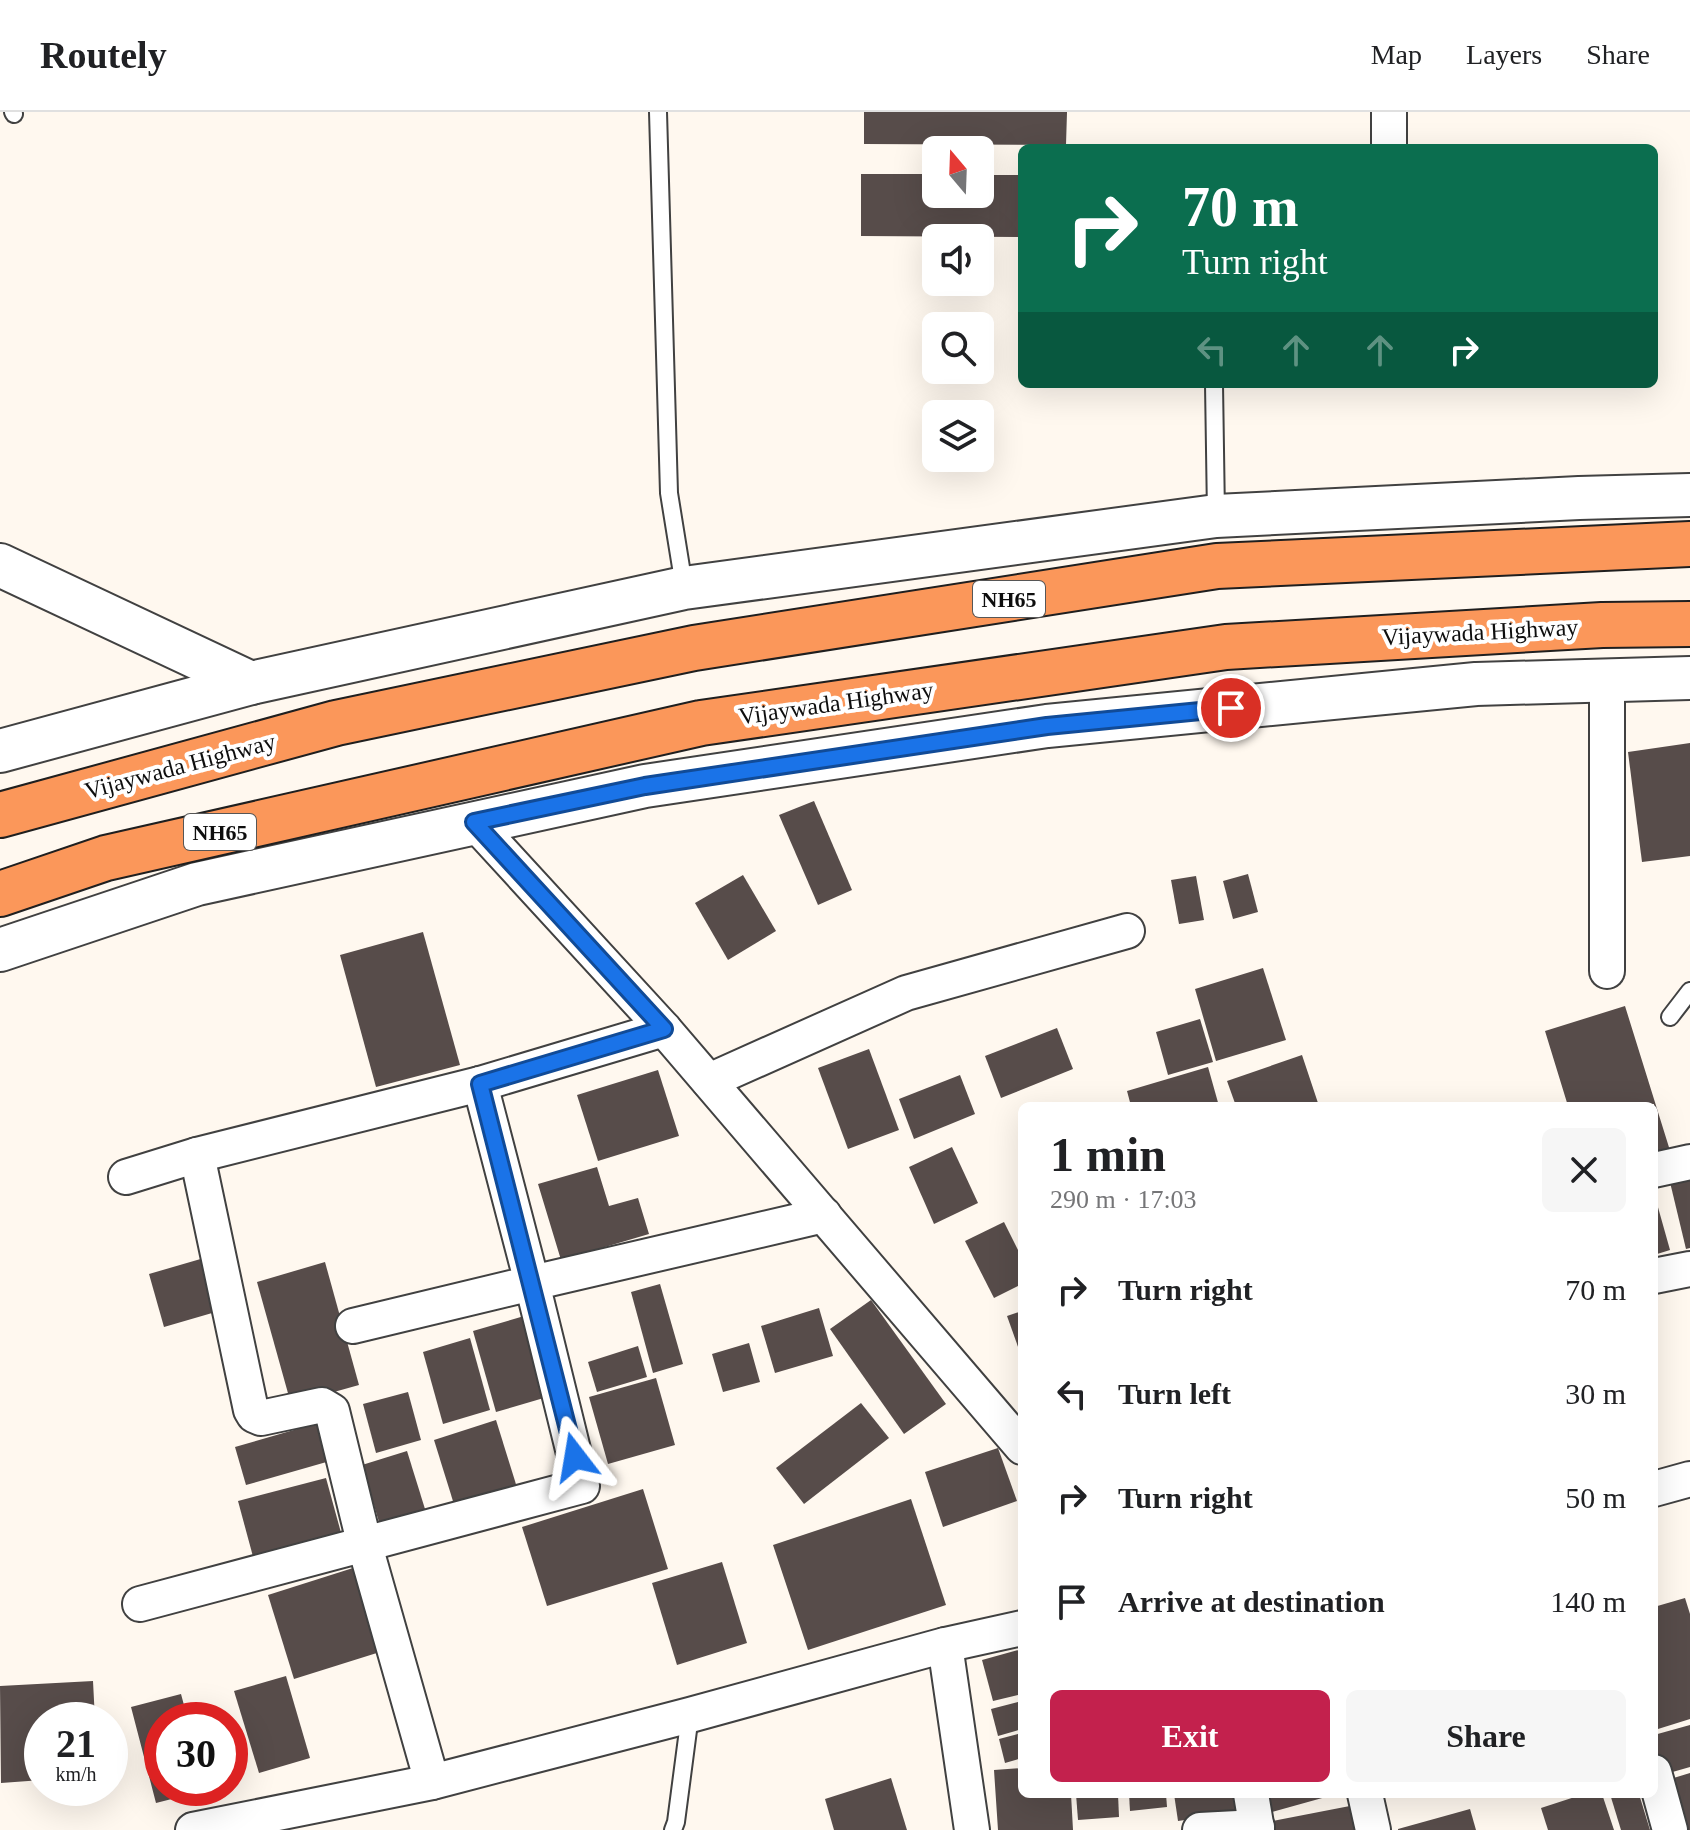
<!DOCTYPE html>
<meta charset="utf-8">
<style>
body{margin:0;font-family:"Times New Roman",serif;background:#f6f6f6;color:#202124;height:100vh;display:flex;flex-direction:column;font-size:30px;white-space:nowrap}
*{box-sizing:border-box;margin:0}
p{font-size:26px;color:#757577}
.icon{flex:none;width:44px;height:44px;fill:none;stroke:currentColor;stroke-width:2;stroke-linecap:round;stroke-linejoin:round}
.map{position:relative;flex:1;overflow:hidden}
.panel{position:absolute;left:1018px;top:990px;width:640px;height:696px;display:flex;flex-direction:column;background:#fff;border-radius:12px;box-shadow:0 8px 32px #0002}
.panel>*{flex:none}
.guide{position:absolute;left:1018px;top:32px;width:640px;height:244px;border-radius:12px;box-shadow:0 8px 32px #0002;background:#0b6e4f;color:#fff;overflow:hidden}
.needle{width:52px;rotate:341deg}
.fabs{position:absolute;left:922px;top:24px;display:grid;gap:16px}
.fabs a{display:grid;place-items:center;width:72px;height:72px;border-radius:12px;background:#fff;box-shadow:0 8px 32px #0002;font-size:40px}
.speed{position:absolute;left:24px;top:1590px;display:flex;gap:16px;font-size:40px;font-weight:700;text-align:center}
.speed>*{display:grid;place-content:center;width:104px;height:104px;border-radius:50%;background:#fff;box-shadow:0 8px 32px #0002;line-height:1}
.speed small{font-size:20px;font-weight:400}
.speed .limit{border:12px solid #d22;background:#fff;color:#111}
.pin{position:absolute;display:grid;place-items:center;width:68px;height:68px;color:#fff;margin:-34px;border:4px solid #fff;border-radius:50%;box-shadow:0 2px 8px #0007}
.me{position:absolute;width:88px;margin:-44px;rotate:346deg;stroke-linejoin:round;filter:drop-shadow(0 0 6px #0008)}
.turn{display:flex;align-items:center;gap:28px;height:168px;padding:0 32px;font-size:36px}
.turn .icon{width:104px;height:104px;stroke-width:2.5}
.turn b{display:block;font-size:56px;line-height:68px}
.lanes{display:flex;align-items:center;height:76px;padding:0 32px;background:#0003;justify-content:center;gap:40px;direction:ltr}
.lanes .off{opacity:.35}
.round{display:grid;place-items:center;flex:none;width:84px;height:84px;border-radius:12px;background:#f6f6f6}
.overview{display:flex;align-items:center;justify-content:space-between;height:136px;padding:0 32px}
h1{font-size:48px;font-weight:600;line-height:60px}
.cta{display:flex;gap:16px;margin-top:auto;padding:16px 32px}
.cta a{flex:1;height:92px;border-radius:12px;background:#c3214d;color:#fff;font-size:32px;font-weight:600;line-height:92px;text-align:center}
.cta a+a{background:#f6f6f6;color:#202124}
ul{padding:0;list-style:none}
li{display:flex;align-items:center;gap:24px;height:104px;padding:0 32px}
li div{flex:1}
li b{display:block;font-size:30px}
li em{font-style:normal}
header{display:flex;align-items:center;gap:48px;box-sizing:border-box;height:112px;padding:0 40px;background:#fff;border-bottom:2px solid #e0e0e0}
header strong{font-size:38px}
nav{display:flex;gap:44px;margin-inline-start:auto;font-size:28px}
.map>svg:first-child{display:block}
</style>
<header>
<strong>Routely</strong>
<nav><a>Map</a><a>Layers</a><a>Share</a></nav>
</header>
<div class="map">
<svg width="1690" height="1718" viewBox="0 0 1690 1718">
<rect width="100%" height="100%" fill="#fff8ef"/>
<!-- building -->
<g fill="#574c4a">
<path d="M864,0H1067L1066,33L864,32Z"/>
<path d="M861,62H936V82H980V63H1022V125L861,124Z"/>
<path d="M1690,631V744L1642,750L1628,640Z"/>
<path d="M814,689L852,778L818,793L779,703Z"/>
<path d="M1248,762L1258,800L1233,807L1223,769Z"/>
<path d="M743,763L776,819L728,848L695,791Z"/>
<path d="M1196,764L1204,808L1179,812L1171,768Z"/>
<path d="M423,820L460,953L376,975L340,843Z"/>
<path d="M1263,856L1286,928L1216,949L1195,877Z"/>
<path d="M1625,894L1672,1045L1654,1050V992L1568,994L1545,919Z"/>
<path d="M1200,907L1213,950L1168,963L1156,920Z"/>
<path d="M1057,916L1073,957L1001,986L985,944Z"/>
<path d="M869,937L899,1018L848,1037L818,956Z"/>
<path d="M1302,943L1319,994H1236L1227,969Z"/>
<path d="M1208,955L1219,994H1131L1127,979Z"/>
<path d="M658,958L679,1024L598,1049L577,983Z"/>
<path d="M960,963L975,1002L914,1027L899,987Z"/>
<path d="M952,1035L978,1091L934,1112L909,1055Z"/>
<path d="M597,1055L609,1094L638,1086L649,1122L561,1148L538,1072Z"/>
<path d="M1690,1061V1136L1686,1137L1669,1066Z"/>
<path d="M1654,1081L1670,1138L1654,1143Z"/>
<path d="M1004,1110L1022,1146V1172L994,1186L965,1129Z"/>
<path d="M204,1146L219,1199L164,1215L149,1162Z"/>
<path d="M325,1150L359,1273L291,1292L257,1170Z"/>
<path d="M660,1172L683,1252L653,1261L631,1180Z"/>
<path d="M871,1188L946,1292L904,1322L830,1217Z"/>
<path d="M819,1196L833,1244L775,1261L761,1214Z"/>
<path d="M1022,1199V1246L1007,1204Z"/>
<path d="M531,1202L554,1283L496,1300L473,1219Z"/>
<path d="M470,1226L490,1298L443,1312L423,1240Z"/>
<path d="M749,1231L760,1270L723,1280L712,1242Z"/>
<path d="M638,1234L647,1265L597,1280L588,1250Z"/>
<path d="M656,1266L675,1333L608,1352L589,1285Z"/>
<path d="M408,1280L421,1328L376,1341L363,1292Z"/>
<path d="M861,1291L889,1326L804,1392L776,1356Z"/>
<path d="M496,1308L519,1382L457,1402L434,1328Z"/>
<path d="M318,1311L330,1349L246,1373L235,1335Z"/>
<path d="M998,1336L1017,1389L943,1415L925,1360Z"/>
<path d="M407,1339L425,1397L379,1410L362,1353Z"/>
<path d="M326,1366L343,1428L255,1452L238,1389Z"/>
<path d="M643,1377L668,1457L547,1494L522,1415Z"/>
<path d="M911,1387L946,1493L808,1538L773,1433Z"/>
<path d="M722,1450L747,1531L677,1553L652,1471Z"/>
<path d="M353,1456L380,1540L294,1567L268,1483Z"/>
<path d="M1685,1486L1690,1502V1607L1658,1617L1654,1605V1495Z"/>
<path d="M1022,1537V1582L993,1589L982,1548Z"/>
<path d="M286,1564L310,1646L259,1661L234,1579Z"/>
<path d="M93,1569L95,1608H42V1668L1,1671L0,1574Z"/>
<path d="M181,1582L188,1608H162V1676L211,1677L156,1691L131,1595Z"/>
<path d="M1022,1589V1617L998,1624L991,1597Z"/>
<path d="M1690,1613V1655L1662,1663L1654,1635V1623Z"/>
<path d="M1022,1621V1646L1005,1651L999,1627Z"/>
<path d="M1022,1656V1682H1071L1073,1718H998L994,1658Z"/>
<path d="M1690,1661V1718H1681L1667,1668Z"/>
<path d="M891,1666L907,1718H834L825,1687Z"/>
<path d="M1076,1682H1118L1119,1705L1078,1708Z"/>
<path d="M1129,1682H1166L1167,1695L1130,1699Z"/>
<path d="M1174,1682H1242L1244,1699L1178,1709Z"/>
<path d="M1267,1682H1332L1333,1683L1272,1700Z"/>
<path d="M1584,1682H1602L1614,1718H1548L1541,1696Z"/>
<path d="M1610,1682H1639L1650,1718H1621Z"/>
<path d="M1355,1693L1360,1718H1269L1267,1710Z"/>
<path d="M1470,1697L1476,1718H1398V1717Z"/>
</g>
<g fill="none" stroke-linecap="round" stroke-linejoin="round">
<!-- service casing -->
<g stroke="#414141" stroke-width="20">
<g id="service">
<path d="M13,0L14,2"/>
<path d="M658,0L669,381L684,474"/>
<path d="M1214,272L1216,403"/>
<path d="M1670,905L1690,879"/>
<path d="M673,1718L676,1710L690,1603"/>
</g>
</g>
<!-- minor casing -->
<g stroke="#414141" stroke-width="38">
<g id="minor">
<path d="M1389,0V36"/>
<path d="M474,710L664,917L1022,1335"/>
<path d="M1607,859V568"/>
<path d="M709,969L906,881L1127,819"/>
<path d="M197,1043L251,1298L254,1303L261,1306L322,1293L332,1299L365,1434L432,1670"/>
<path d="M1654,1058L1690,1050"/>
<path d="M126,1065L197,1043L480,972L664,917"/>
<path d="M1654,1164L1690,1157"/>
<path d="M353,1214L532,1171L480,972"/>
<path d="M1654,1377L1690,1367"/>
<path d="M140,1492L582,1374L532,1171L824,1103"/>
<path d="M945,1533L972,1718"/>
<path d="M1654,1660L1670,1718"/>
<path d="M1251,1682L1257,1718"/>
<path d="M1365,1682L1373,1718"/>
<path d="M193,1718L432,1670L690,1603L945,1533L1022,1516"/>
<path d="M1200,1718L1257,1715"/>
</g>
</g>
<!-- tertiary casing -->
<g stroke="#414141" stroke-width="46">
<g id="tertiary">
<path d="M0,453L251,571"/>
<path d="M0,639L251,571L684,476L1216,404L1579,386L1690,383"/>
<path d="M0,838L197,772L645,674L1047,614L1476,572L1690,566"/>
</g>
</g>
<!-- trunk casing -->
<g stroke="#1f1f1f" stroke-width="48">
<g id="trunk">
<path d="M0,703L336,611L694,536L1217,454L1690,432"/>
<path d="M0,782L106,746L701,611L1226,535L1602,513L1690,512"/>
</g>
</g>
<!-- service -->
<use href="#service" stroke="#fff" stroke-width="16"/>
<!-- minor -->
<use href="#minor" stroke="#fff" stroke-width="34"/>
<!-- tertiary -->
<use href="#tertiary" stroke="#fff" stroke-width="42"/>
<!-- trunk -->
<use href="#trunk" stroke="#fb975a" stroke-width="44"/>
</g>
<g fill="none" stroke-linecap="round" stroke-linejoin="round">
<!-- route casing -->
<g stroke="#114b97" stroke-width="20">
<path id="route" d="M575,1345L480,972L664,917L474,710L645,674L1047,614L1231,596"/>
</g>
<!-- route -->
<use href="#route" stroke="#1a73e8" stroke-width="14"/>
</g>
<g text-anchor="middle" stroke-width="8" stroke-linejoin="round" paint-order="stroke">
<!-- shield labels -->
<g fill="#fff" stroke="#565656" stroke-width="2">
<rect x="973" y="469" width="72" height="36" rx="6"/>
<rect x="184" y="702" width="72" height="36" rx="6"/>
</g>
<g font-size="22" font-weight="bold" fill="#0e0e0e">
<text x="1009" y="495">NH65</text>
<text x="220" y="728">NH65</text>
</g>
<!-- street labels -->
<g font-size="24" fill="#0e0e0e" stroke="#fff">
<text transform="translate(1480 520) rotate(-3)" y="8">Vijaywada Highway</text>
<text transform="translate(836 591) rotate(-8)" y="8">Vijaywada Highway</text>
<text transform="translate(180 654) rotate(-15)" y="8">Vijaywada Highway</text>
</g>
</g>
</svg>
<div class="fabs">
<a><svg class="needle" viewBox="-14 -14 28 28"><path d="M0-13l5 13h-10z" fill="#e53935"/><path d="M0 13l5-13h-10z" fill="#757577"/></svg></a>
<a><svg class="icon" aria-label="sound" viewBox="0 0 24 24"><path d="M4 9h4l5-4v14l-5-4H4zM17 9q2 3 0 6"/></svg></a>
<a><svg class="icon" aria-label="search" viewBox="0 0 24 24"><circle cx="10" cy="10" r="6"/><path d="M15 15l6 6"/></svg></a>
<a><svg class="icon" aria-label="layers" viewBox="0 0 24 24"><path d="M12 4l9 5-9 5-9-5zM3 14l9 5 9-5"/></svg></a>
</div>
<div class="speed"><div>21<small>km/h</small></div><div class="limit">30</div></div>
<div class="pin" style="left:1231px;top:596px;background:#d93025"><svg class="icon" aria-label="arrive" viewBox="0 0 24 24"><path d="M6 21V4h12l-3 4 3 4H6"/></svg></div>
<svg class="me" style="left:575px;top:1345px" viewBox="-20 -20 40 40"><path d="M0-17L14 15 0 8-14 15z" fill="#1a73e8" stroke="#fff" stroke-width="4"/></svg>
<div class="guide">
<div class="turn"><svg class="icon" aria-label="right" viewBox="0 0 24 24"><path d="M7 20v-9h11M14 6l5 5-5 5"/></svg><div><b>70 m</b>Turn right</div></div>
<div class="lanes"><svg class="icon off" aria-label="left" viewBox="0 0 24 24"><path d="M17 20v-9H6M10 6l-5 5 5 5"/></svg><svg class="icon off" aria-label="ahead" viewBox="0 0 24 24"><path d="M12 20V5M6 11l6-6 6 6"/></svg><svg class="icon off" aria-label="ahead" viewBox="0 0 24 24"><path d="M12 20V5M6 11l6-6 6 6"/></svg><svg class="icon" aria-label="right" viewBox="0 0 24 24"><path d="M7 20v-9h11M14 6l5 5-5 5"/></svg></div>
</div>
<section class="panel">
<div class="overview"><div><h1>1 min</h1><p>290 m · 17:03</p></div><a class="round"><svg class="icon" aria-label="close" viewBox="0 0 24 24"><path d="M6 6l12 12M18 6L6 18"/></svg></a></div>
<ul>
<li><svg class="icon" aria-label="right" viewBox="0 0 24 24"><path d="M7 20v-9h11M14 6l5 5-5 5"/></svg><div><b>Turn right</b></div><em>70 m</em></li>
<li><svg class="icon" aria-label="left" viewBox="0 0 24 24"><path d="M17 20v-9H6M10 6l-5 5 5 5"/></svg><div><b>Turn left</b></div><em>30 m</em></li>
<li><svg class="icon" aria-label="right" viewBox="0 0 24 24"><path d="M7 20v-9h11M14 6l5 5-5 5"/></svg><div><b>Turn right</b></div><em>50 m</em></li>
<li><svg class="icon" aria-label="arrive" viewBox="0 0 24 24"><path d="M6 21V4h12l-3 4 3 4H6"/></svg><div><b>Arrive at destination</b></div><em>140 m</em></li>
</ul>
<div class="cta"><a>Exit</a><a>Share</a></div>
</section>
</div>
